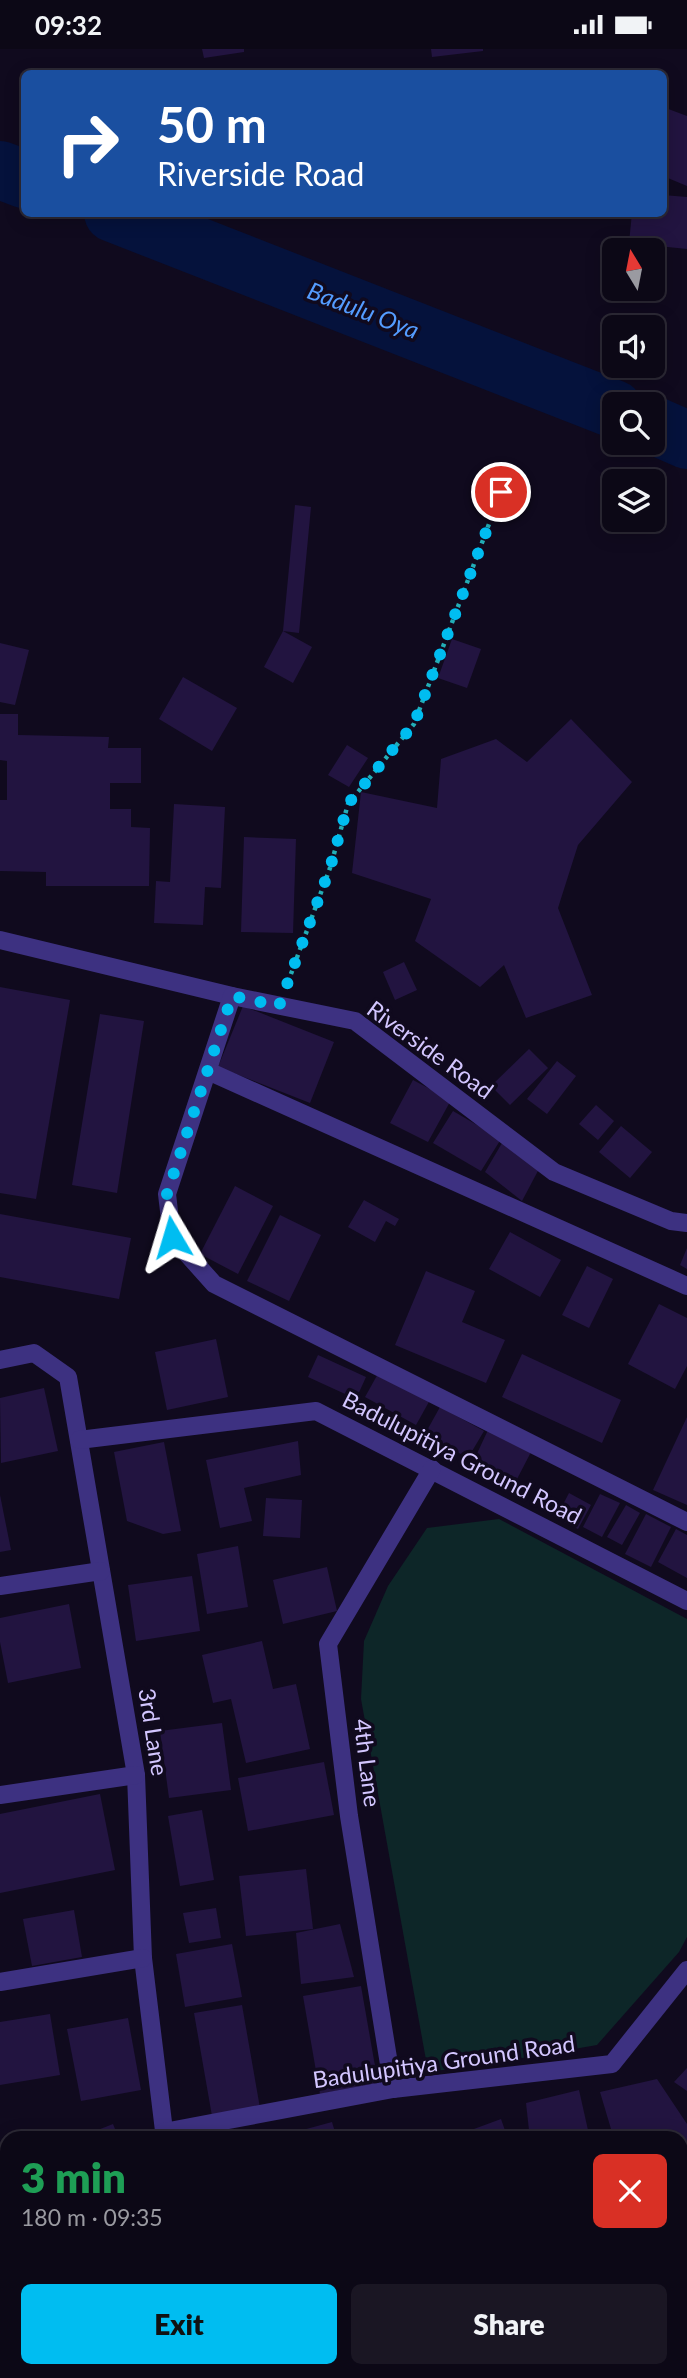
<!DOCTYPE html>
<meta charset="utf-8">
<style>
body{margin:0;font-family:Lato,sans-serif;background:#1a1623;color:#f1f3f6;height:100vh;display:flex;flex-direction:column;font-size:26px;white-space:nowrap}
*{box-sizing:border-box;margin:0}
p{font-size:23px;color:#9a9aa1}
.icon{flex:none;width:38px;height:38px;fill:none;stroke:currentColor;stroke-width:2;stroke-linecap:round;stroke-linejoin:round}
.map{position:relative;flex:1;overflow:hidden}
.panel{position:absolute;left:0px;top:2082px;width:688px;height:247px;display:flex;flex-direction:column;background:#0c0816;border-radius:21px 21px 0 0;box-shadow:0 4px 18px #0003,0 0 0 2px #2c2935}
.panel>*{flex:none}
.guide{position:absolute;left:21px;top:21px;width:646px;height:147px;border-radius:10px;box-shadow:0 4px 18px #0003,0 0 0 2px #2c2935;background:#1a4fa0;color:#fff;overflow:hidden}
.needle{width:46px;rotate:350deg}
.controls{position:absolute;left:602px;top:189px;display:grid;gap:14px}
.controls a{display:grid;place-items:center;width:63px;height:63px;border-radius:10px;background:#0c0816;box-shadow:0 4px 18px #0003,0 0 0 2px #2c2935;font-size:35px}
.pin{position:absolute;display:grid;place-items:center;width:60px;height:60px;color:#fff;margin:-30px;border:4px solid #fff;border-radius:50%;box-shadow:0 2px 7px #0007}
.me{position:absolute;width:77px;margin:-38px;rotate:353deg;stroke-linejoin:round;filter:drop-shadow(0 0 5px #0008)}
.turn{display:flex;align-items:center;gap:24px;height:147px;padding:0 21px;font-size:32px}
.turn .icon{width:91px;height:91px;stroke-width:2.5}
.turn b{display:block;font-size:49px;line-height:60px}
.round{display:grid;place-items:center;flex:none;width:74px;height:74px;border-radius:10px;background:#1a1623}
.summary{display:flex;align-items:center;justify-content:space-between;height:119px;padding:0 21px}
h1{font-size:42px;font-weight:800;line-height:52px;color:#1e9e55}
.action{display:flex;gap:14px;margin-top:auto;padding:14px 21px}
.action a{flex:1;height:80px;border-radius:10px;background:#00bdf1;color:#111;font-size:28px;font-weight:800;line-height:80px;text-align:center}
.action a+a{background:#1a1623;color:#f1f3f6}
.status{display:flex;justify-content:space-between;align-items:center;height:49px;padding:0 35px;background:#0c0816;direction:ltr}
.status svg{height:19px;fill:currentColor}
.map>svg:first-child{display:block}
</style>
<div class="status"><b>09:32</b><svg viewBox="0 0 49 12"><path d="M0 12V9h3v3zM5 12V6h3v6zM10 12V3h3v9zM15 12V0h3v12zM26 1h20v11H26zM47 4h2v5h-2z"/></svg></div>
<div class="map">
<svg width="687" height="2329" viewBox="0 0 687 2329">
<rect width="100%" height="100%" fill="#100a1e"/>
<!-- green -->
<path fill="#0d2628" d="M499,1470L687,1570V1888L679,1903L597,1996L459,2020L428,2022L361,1650L364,1592L388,1537L427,1479Z"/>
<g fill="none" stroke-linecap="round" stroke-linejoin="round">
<!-- river -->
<g stroke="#05123c" stroke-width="58">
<path d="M0,121L24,130"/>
<path d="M113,164L614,360"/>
<path d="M653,376L687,391"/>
</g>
</g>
<!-- building -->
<g fill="#221440">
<path d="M202,0H244V3L204,9Z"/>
<path d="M431,0H483V2L432,8Z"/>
<path d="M663,58L687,67V137L663,127Z"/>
<path d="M663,146L687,148V200L629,194L632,164H663Z"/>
<path d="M295,456L311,458L299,584L283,582Z"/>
<path d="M283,582L312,598L293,634L264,618Z"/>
<path d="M452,590L481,600L467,639L438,629Z"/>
<path d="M0,594L29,601L15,656L0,653Z"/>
<path d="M183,628L237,659L212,702L159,670Z"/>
<path d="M0,665H18V686L109,688L108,699H141V734H110V760H131V778L150,779L149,837H46V823L0,822V751H7V712L0,711Z"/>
<path d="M571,670L632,733L578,796L558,859L592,946L526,969L504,916L480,938L415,892L431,850L352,824L361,743L437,759L441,710L496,690L527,713Z"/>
<path d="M347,696L368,709L349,738L328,726Z"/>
<path d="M174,755L225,758L221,839L205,838L203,876L154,874L156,832L170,833Z"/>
<path d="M244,788L296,790L293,884L241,883Z"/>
<path d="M404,913L417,941L395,951L383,923Z"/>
<path d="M0,938L70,951L36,1150L0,1144Z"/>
<path d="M243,957L334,993L310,1054L218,1018Z"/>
<path d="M100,965L144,972L117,1144L72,1136Z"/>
<path d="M529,1000L548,1019L510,1056L491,1037Z"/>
<path d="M557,1012L576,1027L547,1065L527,1050Z"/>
<path d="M413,1031L451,1051L428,1093L390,1074Z"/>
<path d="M596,1056L614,1072L598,1091L579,1075Z"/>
<path d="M453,1062L501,1090L481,1122L433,1094Z"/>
<path d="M621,1077L652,1103L630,1129L599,1103Z"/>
<path d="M502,1094L540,1118L522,1152L485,1123Z"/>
<path d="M235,1137L273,1157L238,1225L200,1205Z"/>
<path d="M364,1151L399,1170L395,1177L386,1172L375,1193L348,1178Z"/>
<path d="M0,1165L131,1189L119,1250L0,1228Z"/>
<path d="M280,1166L321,1186L289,1252L247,1232Z"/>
<path d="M510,1183L561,1211L540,1248L489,1220Z"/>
<path d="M687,1199V1220L680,1216Z"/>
<path d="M587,1217L613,1230L589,1279L562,1266Z"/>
<path d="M426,1222L475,1242L462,1273L505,1291L486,1334L395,1296Z"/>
<path d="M659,1255L687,1269V1317L675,1340L628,1315Z"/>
<path d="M216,1290L228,1348L167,1361L155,1303Z"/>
<path d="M522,1305L621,1351L602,1394L502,1348Z"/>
<path d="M318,1306L366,1328L356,1350L308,1328Z"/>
<path d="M379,1323L430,1351L416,1376L365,1348Z"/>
<path d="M44,1339L58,1402L1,1414L0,1349Z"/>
<path d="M440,1358L484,1382L468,1409L425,1385Z"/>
<path d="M687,1368V1456L653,1441Z"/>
<path d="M488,1381L531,1403L516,1432L474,1411Z"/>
<path d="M298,1392L301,1426L244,1439L252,1472L220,1479L206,1411Z"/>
<path d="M164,1393L181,1482L163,1485L127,1472L114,1403Z"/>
<path d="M569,1444L591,1456L578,1480L556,1469Z"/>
<path d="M600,1445L620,1454L602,1488L583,1478Z"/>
<path d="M0,1446L11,1501L0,1503Z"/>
<path d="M266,1449L302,1451L300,1489L263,1487Z"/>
<path d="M626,1456L640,1464L622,1496L607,1488Z"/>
<path d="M646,1465L671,1478L651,1518L625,1505Z"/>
<path d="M676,1480L687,1486V1529L658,1513Z"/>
<path d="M238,1497L248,1558L207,1565L197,1505Z"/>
<path d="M327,1518L337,1562L283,1575L273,1531Z"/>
<path d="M192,1527L200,1582L136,1592L128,1536Z"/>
<path d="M69,1555L81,1619L8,1634L0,1593V1569Z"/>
<path d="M262,1592L273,1640L296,1635L310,1700L246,1714L231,1650L213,1654L202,1606Z"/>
<path d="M222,1674L231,1741L169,1749L160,1682Z"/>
<path d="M324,1713L334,1766L248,1782L238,1729Z"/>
<path d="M100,1745L115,1821L0,1844V1765Z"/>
<path d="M202,1761L214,1831L180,1837L168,1767Z"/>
<path d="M306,1820L313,1880L246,1887L239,1827Z"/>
<path d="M216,1859L221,1889L189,1894L183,1864Z"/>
<path d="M74,1861L82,1908L32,1917L23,1870Z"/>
<path d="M340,1875L354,1928L301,1935L296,1884Z"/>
<path d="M232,1895L242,1948L185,1958L176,1905Z"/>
<path d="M361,1937L378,2034L320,2045L303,1947Z"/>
<path d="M242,1956L260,2059L212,2067L194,1964Z"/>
<path d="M50,1965L60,2026L0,2036V1973Z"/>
<path d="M128,1969L141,2041L81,2052L67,1980Z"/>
<path d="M687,2019V2042L674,2033Z"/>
<path d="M657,2030L687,2075V2105L681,2106V2090H614L600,2043Z"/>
<path d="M579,2041L590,2090H530L526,2054Z"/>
<path d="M501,2070L508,2090H456L455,2087Z"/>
<path d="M332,2073L337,2090H289L288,2085Z"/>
<path d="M113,2075L119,2090H86L85,2086Z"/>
<path d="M431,2083L433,2090H408V2088Z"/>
<path d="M7,2104V2157L0,2158V2105Z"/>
<path d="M7,2166V2252L4,2253L0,2229V2167Z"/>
<path d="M476,2322H525L527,2329H478Z"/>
</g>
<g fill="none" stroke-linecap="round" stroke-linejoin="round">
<!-- path -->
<path stroke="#23aeb7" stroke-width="4.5" stroke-dasharray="3.5 5" stroke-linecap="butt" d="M288,933L330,819L348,755L414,675L501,443"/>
<!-- minor -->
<g stroke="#3d3181" stroke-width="18">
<path d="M0,891L232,947L355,972L554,1123L671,1172L687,1174"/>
<path d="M232,947L167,1145L172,1188L214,1235L687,1473"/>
<path d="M208,1022L687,1237"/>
<path d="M0,1311L34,1304L68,1328L136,1726L143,1909L165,2090"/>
<path d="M79,1391L316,1362L687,1552"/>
<path d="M0,1537L101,1522"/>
<path d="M0,1746L136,1726"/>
<path d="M0,1933L143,1909"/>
<path d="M393,2040L349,1767L328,1595L432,1420"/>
<path d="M164,2083L393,2040L612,2015L687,1921"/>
<path d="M681,2277H687"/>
<path d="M0,2308L4,2329"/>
<path d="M204,2322L205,2329"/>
<path d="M288,2329L316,2322"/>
</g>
</g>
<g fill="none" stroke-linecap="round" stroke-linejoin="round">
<!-- route -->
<path stroke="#00bdf1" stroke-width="12" stroke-dasharray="0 21.6" d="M172,1188L167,1145L232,947L279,957L330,819L348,755L414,675L501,443"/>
</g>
<g text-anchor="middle" stroke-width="7" stroke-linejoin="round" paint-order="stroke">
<!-- street labels -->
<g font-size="23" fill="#d3c6ff" stroke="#100a1e">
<text transform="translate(430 1001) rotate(36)" y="8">Riverside Road</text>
<text transform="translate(462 1409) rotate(27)" y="8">Badulupitiya Ground Road</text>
<text transform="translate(153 1683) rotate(81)" y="8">3rd Lane</text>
<text transform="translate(367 1714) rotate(83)" y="8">4th Lane</text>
<text transform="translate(444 2013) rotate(-8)" y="8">Badulupitiya Ground Road</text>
</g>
<!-- water labels -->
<g font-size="24" font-style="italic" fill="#549cff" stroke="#100a1e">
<text transform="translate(363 262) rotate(21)" y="8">Badulu Oya</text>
</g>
</g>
</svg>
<div class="controls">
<a><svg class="needle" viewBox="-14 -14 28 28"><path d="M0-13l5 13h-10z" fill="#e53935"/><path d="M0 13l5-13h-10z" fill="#9a9aa1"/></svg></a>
<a><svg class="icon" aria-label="sound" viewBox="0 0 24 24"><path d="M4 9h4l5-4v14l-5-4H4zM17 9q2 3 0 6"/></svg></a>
<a><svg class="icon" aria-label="search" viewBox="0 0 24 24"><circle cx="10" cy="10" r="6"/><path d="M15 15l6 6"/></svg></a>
<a><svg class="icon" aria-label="layers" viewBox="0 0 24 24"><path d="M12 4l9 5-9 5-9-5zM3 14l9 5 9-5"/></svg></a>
</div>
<div class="pin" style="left:501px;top:443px;background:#d93025"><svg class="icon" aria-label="arrive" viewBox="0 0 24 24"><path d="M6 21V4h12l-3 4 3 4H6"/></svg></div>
<svg class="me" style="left:172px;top:1188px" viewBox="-20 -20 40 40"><path d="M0-17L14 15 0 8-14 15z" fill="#00bdf1" stroke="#fff" stroke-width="4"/></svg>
<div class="guide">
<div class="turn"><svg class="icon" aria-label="right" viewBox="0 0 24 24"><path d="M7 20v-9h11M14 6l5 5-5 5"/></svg><div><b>50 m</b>Riverside Road</div></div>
</div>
<section class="panel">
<div class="summary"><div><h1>3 min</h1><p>180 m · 09:35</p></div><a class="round" style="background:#d93025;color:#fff"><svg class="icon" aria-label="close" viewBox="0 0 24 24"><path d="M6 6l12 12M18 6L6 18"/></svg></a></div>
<div class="action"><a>Exit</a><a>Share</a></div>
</section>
</div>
